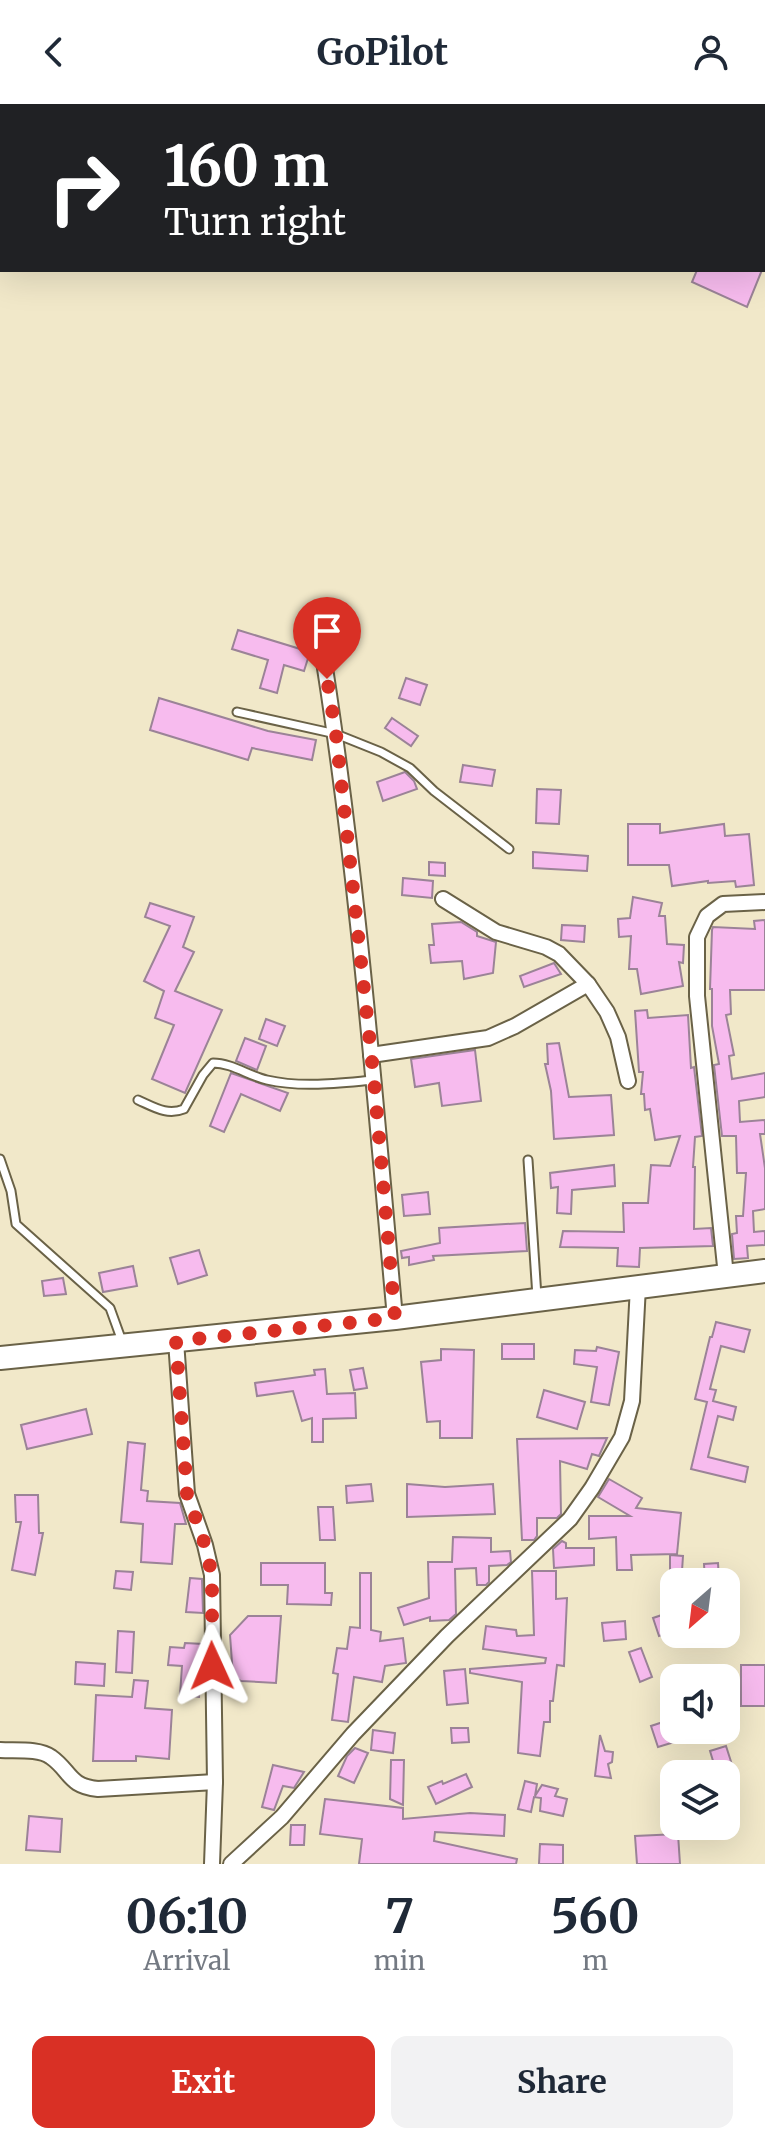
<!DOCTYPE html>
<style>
body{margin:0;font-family:Merriweather,serif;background:#f2f2f3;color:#1f2937;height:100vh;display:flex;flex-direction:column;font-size:30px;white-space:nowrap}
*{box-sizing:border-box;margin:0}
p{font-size:26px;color:#747a83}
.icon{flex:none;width:44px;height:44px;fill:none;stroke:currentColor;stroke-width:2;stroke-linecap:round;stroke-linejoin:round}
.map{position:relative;height:1760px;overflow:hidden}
.panel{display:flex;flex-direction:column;background:#fff;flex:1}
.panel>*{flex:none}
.hud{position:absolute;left:0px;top:0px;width:766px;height:168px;box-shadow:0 8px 32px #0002;background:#202124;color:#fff;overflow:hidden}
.needle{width:52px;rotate:208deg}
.fabs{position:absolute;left:660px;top:1464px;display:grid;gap:16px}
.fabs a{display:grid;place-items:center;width:80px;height:80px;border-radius:16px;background:#fff;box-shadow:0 8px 32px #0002;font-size:40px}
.pin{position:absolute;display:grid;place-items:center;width:68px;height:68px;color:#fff;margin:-82px -34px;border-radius:50% 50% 50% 0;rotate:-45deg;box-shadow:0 0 8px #0007}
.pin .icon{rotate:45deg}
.me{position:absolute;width:88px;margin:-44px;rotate:359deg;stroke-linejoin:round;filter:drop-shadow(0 0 6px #0008)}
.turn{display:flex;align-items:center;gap:28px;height:168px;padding:0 32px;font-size:36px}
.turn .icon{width:104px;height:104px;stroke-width:2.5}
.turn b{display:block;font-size:56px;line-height:68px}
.eta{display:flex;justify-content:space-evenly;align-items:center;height:136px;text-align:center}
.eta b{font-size:48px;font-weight:700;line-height:56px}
.cta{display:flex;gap:16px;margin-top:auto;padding:16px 32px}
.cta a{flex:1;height:92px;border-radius:16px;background:#d93025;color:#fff;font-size:32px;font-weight:700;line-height:92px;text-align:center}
.cta a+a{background:#f2f2f3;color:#1f2937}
header{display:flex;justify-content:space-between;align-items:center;height:104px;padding:0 32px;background:#fff;font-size:36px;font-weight:700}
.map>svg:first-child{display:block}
</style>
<header><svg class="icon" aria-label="back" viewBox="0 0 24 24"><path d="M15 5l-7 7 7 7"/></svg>GoPilot<svg class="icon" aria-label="person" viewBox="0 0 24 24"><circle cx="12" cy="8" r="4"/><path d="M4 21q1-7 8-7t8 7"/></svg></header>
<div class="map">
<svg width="765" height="1760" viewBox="0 0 765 1760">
<rect width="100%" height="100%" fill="#f1e8c9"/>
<!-- building -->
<g fill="#f7bbee" stroke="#9b8397" stroke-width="2">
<path d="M697,166H762L747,203L692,178Z"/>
<path d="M238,526L310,548L304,567L284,561L277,589L260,584L268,556L232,545Z"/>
<path d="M406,574L427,581L420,601L399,594Z"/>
<path d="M159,594L268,627L316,636L312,656L252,644L248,656L150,626Z"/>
<path d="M392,614L418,632L411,642L385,624Z"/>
<path d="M463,661L495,666L492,682L460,678Z"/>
<path d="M405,668L414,677L417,685L383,697L377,678Z"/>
<path d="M537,685L561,686L559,720L536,719Z"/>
<path d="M628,720H660V729L724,720L725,732L749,730L754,781L736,783L735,777L708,779V777L672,782L669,761H628Z"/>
<path d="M533,748L588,752L587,767L533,764Z"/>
<path d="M429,758L445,759V772L429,771Z"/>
<path d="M403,774L433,777L432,794L402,791Z"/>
<path d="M633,793L662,799L659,812H665L667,840L684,841L683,859L679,858L683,882L641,890L637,865H629L631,832L619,833L618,815L630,814Z"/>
<path d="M150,799L194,813L183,843L194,848L175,887L222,906L185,989L152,975L174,921L155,914L164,887L144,877L170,822L145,813Z"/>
<path d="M765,816V886H730L731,910L726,911L734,951L729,952L732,975L765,969V993L739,997L740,1018L765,1016V1030H760L765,1064V1105L753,1107L754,1128L765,1127V1141L747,1142L748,1154L734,1155L732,1130L737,1129L736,1112H743L746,1069H737L736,1032H722L714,961L719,960L712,922V885H710L712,826L713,823L755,825L754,817Z"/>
<path d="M461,818L477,828V832L496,838L493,869L464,875L462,857L431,859L429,841H434L432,820Z"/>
<path d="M562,821L585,822L584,838L561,836Z"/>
<path d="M554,859L561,870L524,883L520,872Z"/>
<path d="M647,906L648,914L688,911L691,964L694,963L702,1032L695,1033L693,1063H695L694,1125L711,1124L713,1142L640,1144L639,1163L617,1162L618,1144L560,1143L563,1127L624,1128L623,1099H648L651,1061L670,1062L680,1032L655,1036L650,1005L645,1006L644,990H641L643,968H639L635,907Z"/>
<path d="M266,915L285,922L277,942L259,935Z"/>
<path d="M245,934L266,942L257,966L236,957Z"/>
<path d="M559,939L569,993L611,991L614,1031L554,1035L551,987L545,960H548L547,940Z"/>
<path d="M475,946L481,997L442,1002L439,979L415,983L411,955Z"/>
<path d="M231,969L288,989L280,1007L241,990L224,1028L210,1022Z"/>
<path d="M614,1061L615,1082L572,1086L571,1110L557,1109L558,1083L551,1084L550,1069Z"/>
<path d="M428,1088L430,1110L404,1112L402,1091Z"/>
<path d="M525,1119L527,1147L433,1152L434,1156L409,1161V1153L402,1154L401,1147L440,1139L439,1124Z"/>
<path d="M199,1146L207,1171L178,1180L170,1154Z"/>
<path d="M133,1162L137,1182L103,1188L99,1169Z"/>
<path d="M63,1174L66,1190L44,1192L42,1177Z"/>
<path d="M716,1218L750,1226L744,1248L721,1242L710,1285L716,1286L713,1297L736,1303L733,1316L718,1312L708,1353L748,1363L745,1378L691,1365L707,1298L695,1295L710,1233H712Z"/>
<rect x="502" y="1240" width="32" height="15"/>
<path d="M597,1243L619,1248L609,1301L591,1298L597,1263L574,1260L575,1246L596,1247Z"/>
<path d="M441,1245L474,1246L472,1334H440V1317L427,1318L421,1258L441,1256Z"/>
<path d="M363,1264L367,1284L354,1286L350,1266Z"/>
<path d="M325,1265L327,1290L355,1289L356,1314L323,1315V1338H312V1314L302,1317L293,1287L257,1292L255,1279L315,1271L314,1266Z"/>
<path d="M544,1286L585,1298L577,1325L537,1313Z"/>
<path d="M86,1305L92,1330L27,1345L21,1321Z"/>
<path d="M607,1334L599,1352L592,1350L587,1365L560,1357L561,1410L557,1414H537V1432L534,1436H522L517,1335Z"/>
<path d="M128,1338L145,1340L141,1386L148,1387L147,1397L180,1399L186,1420H175L172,1460L141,1458L143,1420L121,1418Z"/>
<path d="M609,1375L642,1394L636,1404L681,1409L677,1450L631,1451L632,1466H617L616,1433L589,1435V1412H630L598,1393Z"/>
<path d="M371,1380L373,1397L347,1399L346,1382Z"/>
<path d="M407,1380L445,1383L493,1380L495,1410L407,1413Z"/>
<path d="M15,1391H38L39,1429H43L35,1471L12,1466L21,1418H16Z"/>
<path d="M318,1403H333L335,1436H320Z"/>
<path d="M453,1433L491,1434V1448L510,1447L511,1458L507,1461L489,1462V1478L486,1481H477L476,1464L455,1465L456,1510L449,1516L430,1517V1513L404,1521L398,1504L429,1494L428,1458H452Z"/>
<path d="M562,1437L566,1439V1444H594V1461L554,1464L553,1445Z"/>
<path d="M670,1451L683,1452L682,1467H670Z"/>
<path d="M261,1459H325V1489H332L331,1501L287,1500L288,1481H261Z"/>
<path d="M718,1459L719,1476L705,1477L704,1460Z"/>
<path d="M116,1467L133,1468L131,1486L114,1484Z"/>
<path d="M532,1467H556V1495L567,1494L564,1562L557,1561L553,1597H550V1618H544L540,1652L518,1649L522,1578L470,1569V1565L545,1559L546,1554L483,1545L486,1522L516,1526L517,1532L534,1531Z"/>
<path d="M360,1469H371V1526L381,1528L380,1537L403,1534L406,1559L385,1562L382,1578L354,1573L348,1618L332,1616L338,1570L333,1569L337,1544L347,1545L350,1523L360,1524Z"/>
<path d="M190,1474L202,1475L203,1509L186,1508Z"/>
<path d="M674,1507V1527L659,1532L653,1514Z"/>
<path d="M248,1512H281L276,1579L241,1577L233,1572L230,1531Z"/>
<path d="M625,1517L626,1535L604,1537L602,1519Z"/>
<path d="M118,1527L134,1528L132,1569L116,1568Z"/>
<path d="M185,1539L203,1540L199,1593L180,1591L182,1562L168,1561L170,1543L184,1544Z"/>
<path d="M641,1544L652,1573L640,1578L629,1548Z"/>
<path d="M76,1558L105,1560L104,1582L75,1580Z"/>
<rect x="741" y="1561" width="24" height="41"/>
<path d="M465,1565L468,1599L447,1601L444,1567Z"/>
<path d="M134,1576L148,1577L145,1604L172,1606L169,1655L136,1652V1657H93L96,1591L132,1593Z"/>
<path d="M669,1616L673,1627L678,1626L681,1636L658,1643L651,1622Z"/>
<path d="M451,1624H468L469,1638L452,1639Z"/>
<path d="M373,1626L395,1629L393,1649L371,1646Z"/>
<path d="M600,1631L605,1647L613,1648L612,1658L608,1660L611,1674L595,1672Z"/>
<path d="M726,1642L735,1670H717L710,1647Z"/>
<path d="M355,1644L368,1649L354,1679L338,1672L347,1652Z"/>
<path d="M391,1656H404L403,1701L390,1695Z"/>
<path d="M273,1661L304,1668L294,1684L283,1682L274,1706L262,1703Z"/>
<path d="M466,1670L472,1683L436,1700L428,1683L442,1677L443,1680Z"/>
<path d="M525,1677L537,1680L535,1692L542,1681L558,1685L555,1692L567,1695L563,1712L540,1707L541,1694L534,1693L531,1708L518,1705Z"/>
<path d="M325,1695L403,1704V1715L470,1709L505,1711L504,1732L435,1728L434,1737L517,1755L516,1760H359L362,1735L320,1730Z"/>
<path d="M29,1712L62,1715L60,1748L26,1746Z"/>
<path d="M291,1721H305L304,1741H290Z"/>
<path d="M678,1730L680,1760H637L635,1732Z"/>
<path d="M540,1740L563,1741V1760H539Z"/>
</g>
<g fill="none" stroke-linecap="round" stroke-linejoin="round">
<!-- lane casing -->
<g stroke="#6a6247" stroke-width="11">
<g id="lane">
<path d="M237,608L336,630L381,648L410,664L434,687L509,745"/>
<path d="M138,996C154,1003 167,1012 184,1005L203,971L213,959C232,959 249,972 267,976C302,984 339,979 374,976"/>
<path d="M0,1055L11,1087L16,1120L110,1204L123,1240"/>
<path d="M528,1056L537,1193"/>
</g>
</g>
<!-- street casing -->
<g stroke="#6a6247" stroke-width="18">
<g id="street">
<path d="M0,2L19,0"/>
<path d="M0,14L2,13"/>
<path d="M318,520C356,750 374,983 395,1214"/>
<path d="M443,795L496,828L546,843L559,850L588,880L607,908L618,933L628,977"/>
<path d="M371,951L488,934L515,922L588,880"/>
<path d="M726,1172L697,892V833L707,812L723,800L765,798"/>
<path d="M176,1237L187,1390L205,1441L212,1471L215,1678L212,1760"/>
<path d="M0,1646C15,1647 39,1644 51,1653C71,1667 68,1682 98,1685L215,1678"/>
<path d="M231,1760L282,1713L353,1630L447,1532L570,1415L592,1384L622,1333L632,1297L638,1182"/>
</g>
</g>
<!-- primary casing -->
<g stroke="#6a6247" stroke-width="26">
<path id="primary" d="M0,1254L395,1214L765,1167"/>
</g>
<!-- lane -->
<use href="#lane" stroke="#fff" stroke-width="7"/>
<!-- street -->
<use href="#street" stroke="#fff" stroke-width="14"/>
<!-- primary -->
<use href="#primary" stroke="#fff" stroke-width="22"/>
</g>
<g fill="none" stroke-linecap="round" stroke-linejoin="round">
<!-- route -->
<path stroke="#d93025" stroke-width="14" stroke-dasharray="0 25.2" d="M212,1562V1471L205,1441L187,1390L176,1237L395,1214L374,976L336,630L327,575"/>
</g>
</svg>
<div class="fabs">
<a><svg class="needle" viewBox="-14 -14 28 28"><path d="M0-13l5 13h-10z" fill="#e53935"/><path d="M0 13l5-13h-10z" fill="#747a83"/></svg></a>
<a><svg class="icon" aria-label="sound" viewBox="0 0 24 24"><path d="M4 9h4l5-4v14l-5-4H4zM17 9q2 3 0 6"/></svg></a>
<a><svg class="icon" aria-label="layers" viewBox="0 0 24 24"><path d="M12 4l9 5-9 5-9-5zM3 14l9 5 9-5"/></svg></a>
</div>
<div class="pin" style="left:327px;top:575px;background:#d93025"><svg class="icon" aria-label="arrive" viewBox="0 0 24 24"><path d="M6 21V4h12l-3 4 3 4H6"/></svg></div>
<svg class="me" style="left:212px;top:1562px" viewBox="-20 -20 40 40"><path d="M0-17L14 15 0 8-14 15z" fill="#d93025" stroke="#fff" stroke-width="4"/></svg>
<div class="hud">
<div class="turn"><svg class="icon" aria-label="right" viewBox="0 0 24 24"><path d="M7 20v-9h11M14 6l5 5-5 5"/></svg><div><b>160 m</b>Turn right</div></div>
</div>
</div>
<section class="panel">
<div class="eta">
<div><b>06:10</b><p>Arrival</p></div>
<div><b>7</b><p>min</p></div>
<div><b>560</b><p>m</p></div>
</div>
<div class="cta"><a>Exit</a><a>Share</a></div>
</section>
